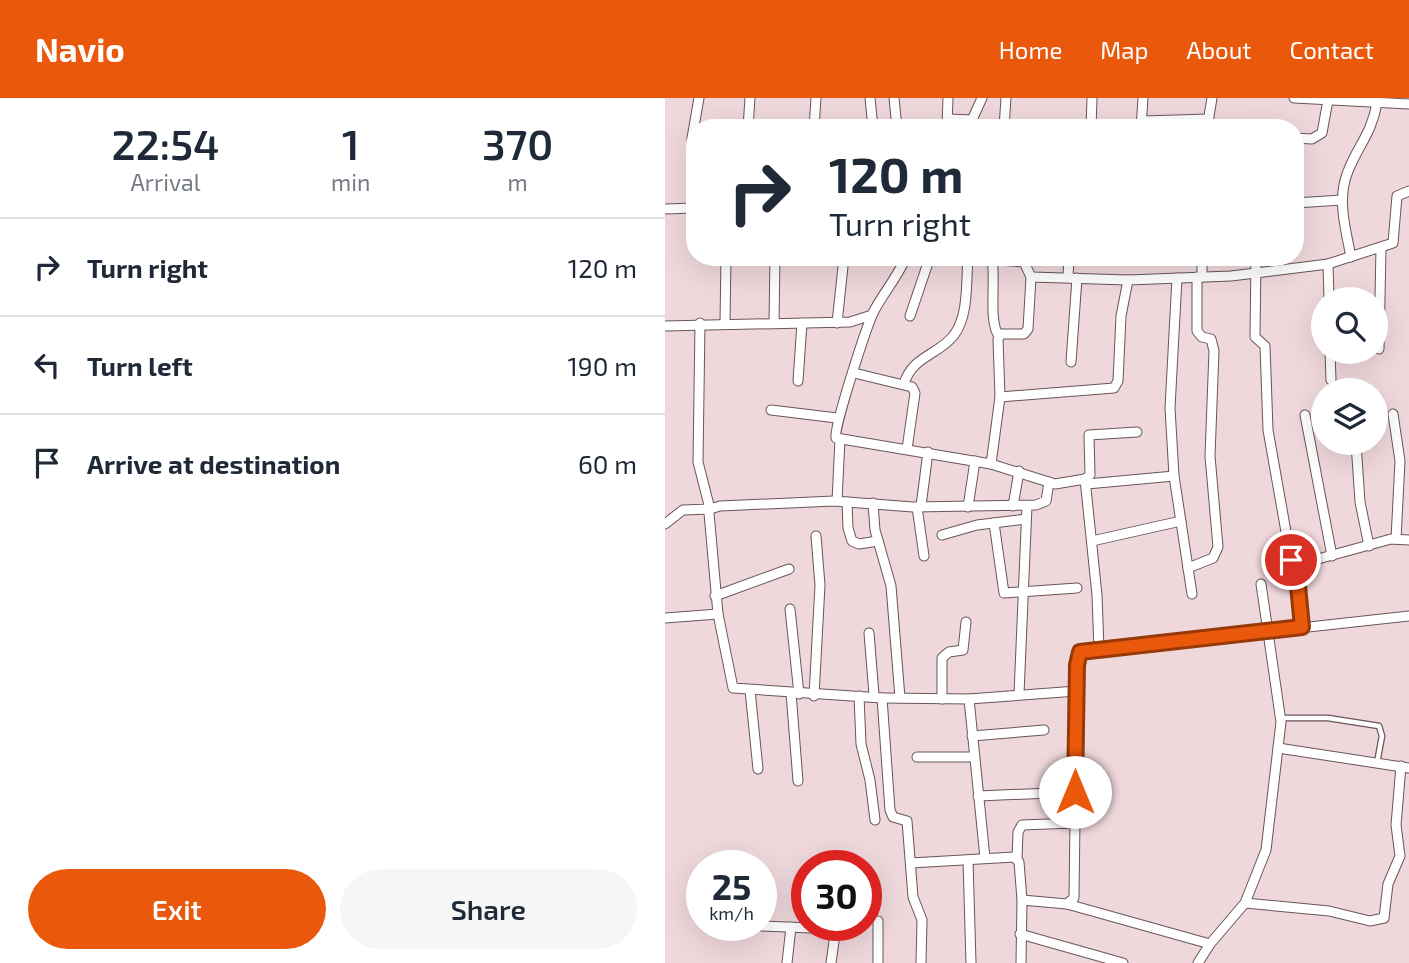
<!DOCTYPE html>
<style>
body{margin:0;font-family:"Exo 2",sans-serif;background:#f6f6f7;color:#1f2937;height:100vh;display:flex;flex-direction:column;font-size:26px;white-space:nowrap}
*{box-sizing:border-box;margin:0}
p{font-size:23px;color:#747a83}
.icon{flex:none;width:38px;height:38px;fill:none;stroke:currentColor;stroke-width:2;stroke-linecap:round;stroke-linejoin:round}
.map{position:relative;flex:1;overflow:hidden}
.sheet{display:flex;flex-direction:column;background:#fff;width:665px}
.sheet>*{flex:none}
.hud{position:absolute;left:21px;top:21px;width:618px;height:147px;border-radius:28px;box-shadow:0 7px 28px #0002;background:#fff;color:#1f2937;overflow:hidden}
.fabs{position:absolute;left:646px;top:189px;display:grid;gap:14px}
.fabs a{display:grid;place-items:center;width:77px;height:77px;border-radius:50%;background:#fff;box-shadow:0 7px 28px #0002;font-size:35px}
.speed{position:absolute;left:21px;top:752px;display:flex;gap:14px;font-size:35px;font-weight:700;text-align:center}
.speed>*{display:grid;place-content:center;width:91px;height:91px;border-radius:50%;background:#fff;box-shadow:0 7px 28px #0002;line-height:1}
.speed small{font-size:18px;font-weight:400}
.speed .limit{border:10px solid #d22;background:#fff;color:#111}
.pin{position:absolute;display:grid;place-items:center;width:60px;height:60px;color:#fff;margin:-30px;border:4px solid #fff;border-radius:50%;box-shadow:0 2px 7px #0007}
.me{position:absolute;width:77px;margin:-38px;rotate:0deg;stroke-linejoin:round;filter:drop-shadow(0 0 5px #0008)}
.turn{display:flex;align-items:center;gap:24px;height:147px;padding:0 28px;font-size:32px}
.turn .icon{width:91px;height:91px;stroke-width:2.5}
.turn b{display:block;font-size:49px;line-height:60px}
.eta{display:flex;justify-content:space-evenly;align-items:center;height:119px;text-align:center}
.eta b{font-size:42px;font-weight:600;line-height:49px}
.button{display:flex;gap:14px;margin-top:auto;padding:14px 28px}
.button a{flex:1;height:80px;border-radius:42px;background:#ea580c;color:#fff;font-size:28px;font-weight:600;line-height:80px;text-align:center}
.button a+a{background:#f6f6f7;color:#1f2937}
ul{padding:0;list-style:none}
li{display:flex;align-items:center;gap:21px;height:98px;padding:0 28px;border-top:2px solid #e0e1e3}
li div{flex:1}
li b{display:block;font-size:26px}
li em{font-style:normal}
header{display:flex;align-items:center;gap:42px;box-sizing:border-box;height:98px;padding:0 35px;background:#ea580c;color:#fff}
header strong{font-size:33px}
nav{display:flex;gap:38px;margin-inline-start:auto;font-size:24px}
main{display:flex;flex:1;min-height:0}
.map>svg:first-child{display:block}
</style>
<header>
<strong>Navio</strong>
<nav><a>Home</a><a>Map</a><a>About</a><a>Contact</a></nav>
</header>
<main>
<section class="sheet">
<div class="eta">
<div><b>22:54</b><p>Arrival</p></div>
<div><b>1</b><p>min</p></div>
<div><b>370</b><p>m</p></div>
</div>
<ul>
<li><svg class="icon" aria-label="right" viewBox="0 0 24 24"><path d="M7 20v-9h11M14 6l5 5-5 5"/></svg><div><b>Turn right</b></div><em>120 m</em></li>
<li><svg class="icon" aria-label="left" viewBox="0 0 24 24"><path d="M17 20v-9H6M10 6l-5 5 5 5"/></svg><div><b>Turn left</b></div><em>190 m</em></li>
<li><svg class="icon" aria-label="arrive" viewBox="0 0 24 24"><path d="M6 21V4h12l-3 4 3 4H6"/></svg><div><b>Arrive at destination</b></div><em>60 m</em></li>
</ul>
<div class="button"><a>Exit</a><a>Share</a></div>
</section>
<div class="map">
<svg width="744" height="865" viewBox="0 0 744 865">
<rect width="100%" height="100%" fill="#efd8dc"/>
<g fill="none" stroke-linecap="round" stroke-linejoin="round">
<!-- service casing -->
<g stroke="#695559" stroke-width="7">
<path id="service" d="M616,620H663L714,628L717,638L712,665"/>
</g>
<!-- minor casing -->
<g stroke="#695559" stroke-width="11">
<g id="minor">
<path d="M205,0L208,30"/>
<path d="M229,0L232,30"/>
<path d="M629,0L744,6"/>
<path d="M283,21L307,22L317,0"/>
<path d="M477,23L544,21"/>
<path d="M282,26L283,0"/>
<path d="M83,30L85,0"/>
<path d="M149,30L151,0"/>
<path d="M204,30L257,27L282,29"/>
<path d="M339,30L341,0"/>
<path d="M426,30L427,0"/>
<path d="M476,30L478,0"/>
<path d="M542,30L547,0"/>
<path d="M630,40L647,41L657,35L663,2"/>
<path d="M30,97L27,40L34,0"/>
<path d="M630,105L677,102"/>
<path d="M0,111L30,110"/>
<path d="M241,159C233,178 220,193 210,211C203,223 168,331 171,340L326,366L390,386L420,381L432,497L434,552"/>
<path d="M293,159L359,164L366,179"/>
<path d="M591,159L590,239L600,248L603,332L626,462L631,467L726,441L744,442"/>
<path d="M686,159C681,133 672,102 682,76C692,48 706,38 712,5"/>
<path d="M327,161C331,182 323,224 334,238"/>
<path d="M663,166L664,201"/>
<path d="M403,179L404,159"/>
<path d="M537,179V159"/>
<path d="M512,180L505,310L509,378L527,496"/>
<path d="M245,218L265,159"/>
<path d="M60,224L61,159"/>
<path d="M109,224L110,159"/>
<path d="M172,225L179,159"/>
<path d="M0,228L185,224L207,217"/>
<path d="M714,251L716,149"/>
<path d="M665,254L666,282"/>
<path d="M406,264L412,180"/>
<path d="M189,275L247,289L250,295L242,351"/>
<path d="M133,283L137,225"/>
<path d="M239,286C247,258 274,257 289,237C304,217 301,183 303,160"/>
<path d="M335,299L449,290L453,283L456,218L463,182"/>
<path d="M106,312L172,320"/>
<path d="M728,316L735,363L731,441"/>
<path d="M640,317L667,458"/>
<path d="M691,345L695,404L704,448"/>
<path d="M326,366L335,299L333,241L336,236H359L363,231L366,179L463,182L566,178L663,166L728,145L732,98L744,93"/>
<path d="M420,381L425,377L424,337L472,334"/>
<path d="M422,386L509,378"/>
<path d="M172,403L175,341"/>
<path d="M182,404L183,430L187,443L194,446L213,443"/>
<path d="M208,405L210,432L226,488L235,600"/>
<path d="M256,408L263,354"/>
<path d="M348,408L354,373"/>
<path d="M252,409L259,458"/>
<path d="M303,409L310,363"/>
<path d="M329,425L339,495L412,490"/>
<path d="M0,426L18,412L45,411L33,364L35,225"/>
<path d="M277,437L312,427L361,421"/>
<path d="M427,443L516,423"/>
<path d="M631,467L637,529"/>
<path d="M523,470L548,460L553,449L545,358L549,253L546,241L537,239L532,233V179"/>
<path d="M50,498L124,471"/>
<path d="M125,511L134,596"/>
<path d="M0,520L53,516"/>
<path d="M204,535L209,597"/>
<path d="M85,592L93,671"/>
<path d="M126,595L133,683"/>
<path d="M354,596L362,408"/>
<path d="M149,598L155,487L151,438"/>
<path d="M194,598L196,646L205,682L210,722"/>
<path d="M217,600L304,601L412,593"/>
<path d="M277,601V560L284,554L298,552L301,524"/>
<path d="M304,601L320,760"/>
<path d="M307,638L379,632"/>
<path d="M613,650L744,670"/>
<path d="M252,659H309"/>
<path d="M313,698L410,694"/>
<path d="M352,761L353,734L357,727L410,725"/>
<path d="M303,762L306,865"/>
<path d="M246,765L349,759L354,764L357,802"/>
<path d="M580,805L664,813L705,823L719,820L723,786L735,758L731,727L736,668"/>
<path d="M402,806L545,846"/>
<path d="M97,828L170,831"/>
<path d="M355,836L458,865"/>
<path d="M122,865L126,829"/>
<path d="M166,865L171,829"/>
<path d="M213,865V823"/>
<path d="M256,865L257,822L248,799L242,723L228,719L225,712L217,600L68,590L53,516L44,415L45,411L55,408L169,403L248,409L371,407L381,403L384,384"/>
<path d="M356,865L357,802L402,806L409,800L412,567L415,554L744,518"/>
<path d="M533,865L545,846L580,805L601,752L616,624L596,486"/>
</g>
</g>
<!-- service -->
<use href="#service" stroke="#fff" stroke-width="4.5"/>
<!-- minor -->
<use href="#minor" stroke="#fff" stroke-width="9"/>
</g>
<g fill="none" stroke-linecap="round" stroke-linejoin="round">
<!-- route casing -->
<g stroke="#983908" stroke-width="18">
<path id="route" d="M410,694L412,567L415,554L637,529L631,467L626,462"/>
</g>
<!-- route -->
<use href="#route" stroke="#ea580c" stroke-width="12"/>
</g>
</svg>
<div class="fabs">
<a><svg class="icon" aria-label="search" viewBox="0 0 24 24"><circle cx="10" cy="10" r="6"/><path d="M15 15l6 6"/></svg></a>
<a><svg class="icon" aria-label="layers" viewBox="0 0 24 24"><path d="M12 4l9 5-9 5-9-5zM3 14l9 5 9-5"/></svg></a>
</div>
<div class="speed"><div>25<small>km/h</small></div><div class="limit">30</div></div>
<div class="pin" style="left:626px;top:462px;background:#d93025"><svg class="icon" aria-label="arrive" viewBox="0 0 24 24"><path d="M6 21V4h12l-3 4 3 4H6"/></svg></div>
<svg class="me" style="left:410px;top:694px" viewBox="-20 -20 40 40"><circle r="19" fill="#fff"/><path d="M0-13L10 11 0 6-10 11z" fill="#ea580c"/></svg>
<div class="hud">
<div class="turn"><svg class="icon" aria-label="right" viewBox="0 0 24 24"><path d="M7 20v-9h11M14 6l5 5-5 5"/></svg><div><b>120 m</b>Turn right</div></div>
</div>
</div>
</main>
